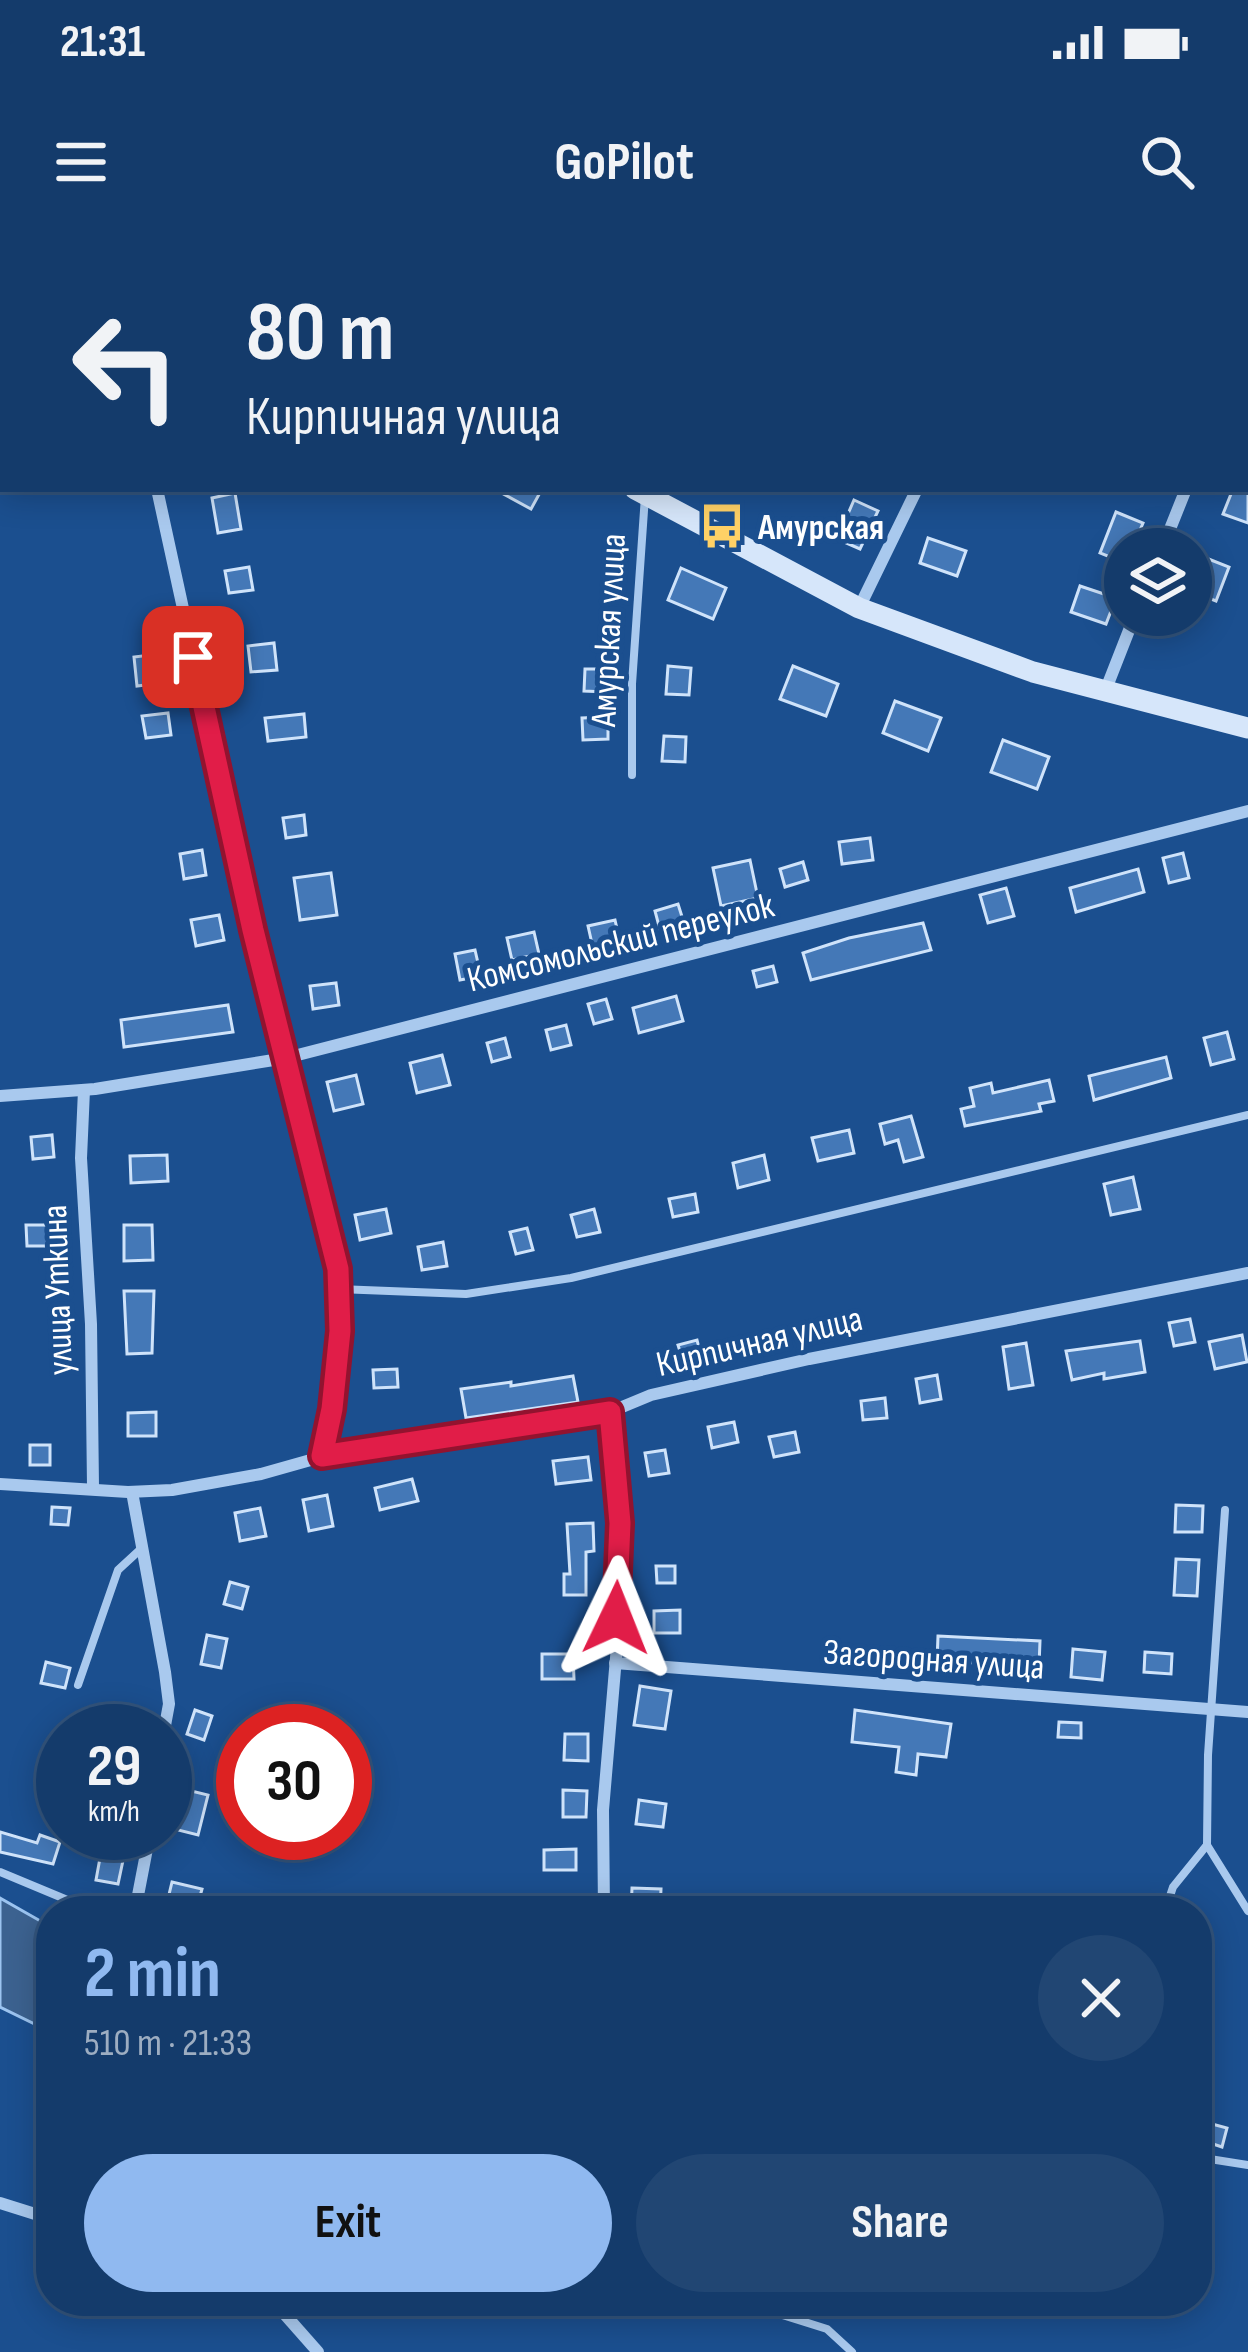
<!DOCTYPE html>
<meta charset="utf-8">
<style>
body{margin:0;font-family:"Sofia Sans Condensed",sans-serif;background:#214673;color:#f1f3f6;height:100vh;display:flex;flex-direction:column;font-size:45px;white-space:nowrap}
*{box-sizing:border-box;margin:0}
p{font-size:39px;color:#9dadc1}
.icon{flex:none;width:66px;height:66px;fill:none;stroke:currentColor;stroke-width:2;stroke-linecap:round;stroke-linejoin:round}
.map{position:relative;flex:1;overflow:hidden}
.sheet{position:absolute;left:36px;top:1656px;width:1176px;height:420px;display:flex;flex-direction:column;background:#143b6b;border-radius:48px;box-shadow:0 6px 30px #0003,0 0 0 3px #33557e}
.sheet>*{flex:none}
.hud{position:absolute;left:0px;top:0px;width:1248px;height:252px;box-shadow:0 6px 30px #0003,0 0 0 3px #33557e;background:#143b6b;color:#f1f3f6;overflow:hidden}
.fabs{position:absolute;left:1104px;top:288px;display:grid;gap:24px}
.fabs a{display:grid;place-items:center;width:108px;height:108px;border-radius:50%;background:#143b6b;box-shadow:0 6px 30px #0003,0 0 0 3px #33557e;font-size:60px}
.speed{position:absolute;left:36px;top:1464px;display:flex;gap:24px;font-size:60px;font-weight:700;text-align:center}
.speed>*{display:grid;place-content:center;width:156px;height:156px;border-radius:50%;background:#143b6b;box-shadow:0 6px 30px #0003,0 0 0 3px #33557e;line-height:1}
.speed small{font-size:30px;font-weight:400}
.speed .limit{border:18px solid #d22;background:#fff;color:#111}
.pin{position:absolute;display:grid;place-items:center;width:102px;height:102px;color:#fff;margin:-51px;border-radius:24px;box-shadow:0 6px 18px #0006}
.me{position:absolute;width:132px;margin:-66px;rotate:2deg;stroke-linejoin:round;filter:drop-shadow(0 0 9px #0008)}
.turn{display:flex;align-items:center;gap:42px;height:252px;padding:0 48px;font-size:54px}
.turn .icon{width:156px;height:156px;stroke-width:2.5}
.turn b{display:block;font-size:84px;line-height:102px}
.round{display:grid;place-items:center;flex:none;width:126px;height:126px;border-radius:63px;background:#214673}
.head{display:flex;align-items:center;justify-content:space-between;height:204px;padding:0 48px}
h1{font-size:72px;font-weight:700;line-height:90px;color:#90b9f0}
.cta{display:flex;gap:24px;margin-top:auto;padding:24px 48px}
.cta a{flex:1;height:138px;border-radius:72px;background:#90b9f0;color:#111;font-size:48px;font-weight:700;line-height:138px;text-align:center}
.cta a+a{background:#214673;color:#f1f3f6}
.status{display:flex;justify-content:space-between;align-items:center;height:84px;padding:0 60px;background:#143b6b;direction:ltr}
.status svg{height:33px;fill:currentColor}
header{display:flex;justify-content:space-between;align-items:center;height:156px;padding:0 48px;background:#143b6b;font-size:54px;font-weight:700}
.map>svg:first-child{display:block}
</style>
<div class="status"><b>21:31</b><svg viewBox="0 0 49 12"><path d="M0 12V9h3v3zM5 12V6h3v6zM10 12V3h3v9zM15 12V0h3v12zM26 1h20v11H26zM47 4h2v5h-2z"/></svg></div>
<header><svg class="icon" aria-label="menu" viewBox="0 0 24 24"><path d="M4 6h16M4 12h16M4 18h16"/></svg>GoPilot<svg class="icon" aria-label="search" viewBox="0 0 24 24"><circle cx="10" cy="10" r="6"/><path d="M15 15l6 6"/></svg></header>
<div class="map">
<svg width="1248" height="2112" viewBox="0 0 1248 2112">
<rect width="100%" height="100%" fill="#1b4f8f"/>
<!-- water -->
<path fill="#3c6290" stroke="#9cc4f0" stroke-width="3" d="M0,1658L51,1687V1792L0,1767Z"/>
<!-- building -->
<g fill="#4478b7" stroke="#cfe3fa" stroke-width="3">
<path d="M494,249H542L531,269Z"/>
<path d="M1233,249H1248V283L1223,274Z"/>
<path d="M235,253L241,289L218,293L212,258Z"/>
<path d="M854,260L878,271L860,309L837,299Z"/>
<path d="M1116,272L1143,283L1132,309H1125V323L1100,313Z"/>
<path d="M928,298L966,311L957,336L920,323Z"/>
<path d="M1206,318L1229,327L1216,361L1193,352Z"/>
<path d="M249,327L253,350L229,353L225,331Z"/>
<path d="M681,328L726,348L713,379L668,360Z"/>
<path d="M1080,346L1116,358L1106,384L1071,372Z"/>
<path d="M274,403L277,430L251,432L248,406Z"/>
<path d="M159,414L162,443L137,446L134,417Z"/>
<path d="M668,426L691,428L689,455L666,454Z"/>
<path d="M793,426L838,444L826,476L780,459Z"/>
<path d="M585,429H608L607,452L584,451Z"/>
<path d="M895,461L941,478L928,511L883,493Z"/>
<path d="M168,473L171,495L146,498L142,476Z"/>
<path d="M304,474L306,497L268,501L265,478Z"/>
<path d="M608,477V499L583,500L582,478Z"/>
<path d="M664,496L686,497L685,522L662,521Z"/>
<path d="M1003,500L1049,517L1037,549L991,532Z"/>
<path d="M304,575L306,595L286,598L283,578Z"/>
<path d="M870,598L873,620L842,624L839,602Z"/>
<path d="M202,610L206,635L184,639L180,614Z"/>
<path d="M1183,613L1189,638L1169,643L1163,618Z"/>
<path d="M750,620L758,658L721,666L713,628Z"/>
<path d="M803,622L808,640L785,647L780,629Z"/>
<path d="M1138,629L1144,652L1076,672L1070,648Z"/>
<path d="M331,633L337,675L300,680L294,638Z"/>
<path d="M1006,648L1014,676L988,683L980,655Z"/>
<path d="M678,664L684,683L660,690L655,671Z"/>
<path d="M219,675L224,700L196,706L191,680Z"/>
<path d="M615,680L620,702L593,708L588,686Z"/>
<path d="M923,683L931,710L811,740L803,713L849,698Z"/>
<path d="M534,692L539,714L512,720L507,698Z"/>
<path d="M475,710L481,736L460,740L455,714Z"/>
<path d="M773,726L777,742L757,747L753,731Z"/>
<path d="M336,743L339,765L313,769L310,746Z"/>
<path d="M676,756L683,781L639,793L633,768Z"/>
<path d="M606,759L612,779L594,784L588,764Z"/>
<path d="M228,765L233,792L124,807L121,780Z"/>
<path d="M566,785L571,805L551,810L546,790Z"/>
<path d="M1227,792L1234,819L1211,825L1204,798Z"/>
<path d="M505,798L510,817L492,822L487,803Z"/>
<path d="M442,815L450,845L417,853L410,823Z"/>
<path d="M1166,817L1171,838L1094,860L1089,836Z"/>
<path d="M356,835L363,864L334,871L327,842Z"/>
<path d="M1049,840L1054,861L1039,864L1041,871L965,886L961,869L974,866L970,848L991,843L993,853Z"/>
<path d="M911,876L923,917L904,922L898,900L885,904L880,884Z"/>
<path d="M849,890L854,913L818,921L812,898Z"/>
<path d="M52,895L54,917L33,919L31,897Z"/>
<path d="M167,915L168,941L131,943L130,916Z"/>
<path d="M764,915L769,940L738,948L733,923Z"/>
<path d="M1133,937L1140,969L1111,975L1104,944Z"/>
<path d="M695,954L698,972L673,977L669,959Z"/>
<path d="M386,969L391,993L360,1000L355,975Z"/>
<path d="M594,969L600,992L577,997L571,975Z"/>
<path d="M26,985H51L52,1006H27Z"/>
<path d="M124,985H152L153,1020L124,1021Z"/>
<path d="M527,988L533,1010L516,1014L510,992Z"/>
<path d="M443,1002L447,1026L422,1030L418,1007Z"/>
<path d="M124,1051H154L152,1113L127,1114Z"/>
<path d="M1190,1079L1195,1102L1174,1106L1169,1083Z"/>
<path d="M1242,1095L1247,1122L1215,1129L1209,1102Z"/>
<path d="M697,1100L702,1120L684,1124L678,1105Z"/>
<path d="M1140,1101L1145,1132L1104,1139V1133L1072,1140L1066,1111Z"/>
<path d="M1026,1103L1033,1145L1009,1149L1003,1107Z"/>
<path d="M397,1129L398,1147L374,1148L373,1130Z"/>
<path d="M937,1135L941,1159L920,1163L916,1139Z"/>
<path d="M573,1136L578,1162L466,1178L461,1149L511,1142V1146Z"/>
<path d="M885,1158L887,1178L863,1180L861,1161Z"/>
<path d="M156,1172V1196H128V1173Z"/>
<path d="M734,1182L738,1202L712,1208L708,1187Z"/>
<path d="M795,1192L799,1212L774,1217L769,1197Z"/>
<rect x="30" y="1205" width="20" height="20"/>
<path d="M665,1210L669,1233L649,1236L645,1213Z"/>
<path d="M588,1217L591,1240L556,1244L553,1221Z"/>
<path d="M412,1239L418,1261L380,1270L375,1248Z"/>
<path d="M327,1255L333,1286L309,1291L303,1260Z"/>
<path d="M1176,1265L1203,1266L1202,1292H1175Z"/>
<path d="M52,1267L70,1268L68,1285L51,1284Z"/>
<path d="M260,1268L266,1296L240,1301L235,1273Z"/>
<path d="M593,1283L594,1311L586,1312V1355H564V1334H570L567,1284Z"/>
<path d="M1176,1319L1199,1320L1197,1356L1174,1355Z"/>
<path d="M656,1326H675V1343H657Z"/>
<path d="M230,1342L248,1347L242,1369L224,1364Z"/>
<path d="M680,1370V1393H654V1371Z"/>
<path d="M207,1395L227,1399L221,1428L201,1424Z"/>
<path d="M938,1396L1040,1401L1039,1426L937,1421Z"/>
<path d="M1073,1409L1105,1412L1102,1440L1071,1437Z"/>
<path d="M1145,1412L1172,1414L1171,1434L1144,1432Z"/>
<path d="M542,1414H573L574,1439H542Z"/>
<path d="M46,1422L70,1428L65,1448L41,1443Z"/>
<path d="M640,1446L671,1451L665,1489L634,1485Z"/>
<path d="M195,1470L212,1476L204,1500L187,1494Z"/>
<path d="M855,1470L951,1484L946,1517L918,1514L916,1535L896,1532L899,1507L852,1502Z"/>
<path d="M1059,1482L1081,1483V1498L1058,1497Z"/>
<path d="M565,1494H588V1521L564,1520Z"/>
<path d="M179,1548L208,1555L198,1595L170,1588Z"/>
<path d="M563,1550L587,1551L586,1577H563Z"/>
<path d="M639,1560L666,1564L663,1587L636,1584Z"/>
<path d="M0,1592L37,1603L40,1595L60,1602L53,1624L0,1612Z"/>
<path d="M102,1607L125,1611L118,1644L96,1640Z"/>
<path d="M576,1609V1630H544V1610Z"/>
<path d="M172,1642L202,1649L196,1671L166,1667Z"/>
<path d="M632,1648L661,1649L660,1671H631Z"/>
<path d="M1212,1884L1227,1888L1222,1907L1207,1902Z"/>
</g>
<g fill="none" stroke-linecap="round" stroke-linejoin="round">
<!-- path -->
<path stroke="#a9c9ee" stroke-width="3" stroke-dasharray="6 9" stroke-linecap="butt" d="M479,3L480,0"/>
<!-- lane -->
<g stroke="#a9c9ee" stroke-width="8">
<path d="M339,0L344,3"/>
<path d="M315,3L320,0"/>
<path d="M632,535V444L645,256"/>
<path d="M338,1049L466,1054L571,1038L1248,875"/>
<path d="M78,1445L118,1330L143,1307"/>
<path d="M1207,1605L1248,1671"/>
<path d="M0,1632L77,1664L106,1671"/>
<path d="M1165,1671L1173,1647L1207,1605L1208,1515L1225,1270"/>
<path d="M1197,1917L1248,1925"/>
<path d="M738,2061L827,2089L852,2112"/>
</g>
<!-- street -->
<g stroke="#a9c9ee" stroke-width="12">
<path d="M744,3L745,0"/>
<path d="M1013,3L1014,0"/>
<path d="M1245,105L1248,98"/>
<path d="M157,249L253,690L337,1029L340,1091L332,1169L322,1217"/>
<path d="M1162,309L1186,249"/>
<path d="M859,368L917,249"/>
<path d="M1106,449L1135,375"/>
<path d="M84,850L81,918L91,1084L93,1247"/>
<path d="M0,856L95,849L286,818L1248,571"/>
<path d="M0,1244L128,1252L172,1250L261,1234L339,1212L610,1172L651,1155L809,1119L1248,1033"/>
<path d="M132,1252L165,1432L169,1464L164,1491"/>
<path d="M615,1423L1248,1472"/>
<path d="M135,1671L150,1593"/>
<path d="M604,1671L603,1570L617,1406L620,1283L610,1172"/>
<path d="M0,1963L51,1979"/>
<path d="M273,2061L318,2112"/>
</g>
<!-- secondary -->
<g stroke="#d6e6fa" stroke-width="21">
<path d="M146,0L151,3"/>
<path d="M0,213L3,212"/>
<path d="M635,249L859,368L1033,432L1248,488"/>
</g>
</g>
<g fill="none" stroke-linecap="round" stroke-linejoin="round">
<!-- route casing -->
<g stroke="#92132f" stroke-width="30">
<path id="route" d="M193,417L253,690L338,1029L340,1091L332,1169L322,1216L610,1172L620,1283L616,1378"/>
</g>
<!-- route -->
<use href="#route" stroke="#e11d48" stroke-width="21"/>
</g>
<!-- icons -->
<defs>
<g id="bus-bare" transform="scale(3.6)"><path d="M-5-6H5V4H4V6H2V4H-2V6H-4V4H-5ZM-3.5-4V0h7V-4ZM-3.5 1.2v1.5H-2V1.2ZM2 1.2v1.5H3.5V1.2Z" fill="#ffd166" stroke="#1b4f8f" stroke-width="2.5" paint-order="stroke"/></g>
</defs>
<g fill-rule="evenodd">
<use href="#bus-bare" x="722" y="286"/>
</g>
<g text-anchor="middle" stroke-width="10" stroke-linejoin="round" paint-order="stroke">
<!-- poi labels -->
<g font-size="36" font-weight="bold" fill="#fff" stroke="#1b4f8f" text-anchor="start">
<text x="758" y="299">Амурская</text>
</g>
<!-- street labels -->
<g font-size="36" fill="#fff" stroke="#1b4f8f">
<text transform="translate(607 390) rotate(-87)" y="13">Амурская улица</text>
<text transform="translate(620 701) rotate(-14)" y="13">Комсомольский переулок</text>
<text transform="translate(56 1050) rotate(-92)" y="13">улица Уткина</text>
<text transform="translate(759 1100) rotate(-13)" y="13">Кирпичная улица</text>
<text transform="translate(934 1418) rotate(4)" y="13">Загородная улица</text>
</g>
</g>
</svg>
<div class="fabs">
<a><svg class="icon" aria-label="layers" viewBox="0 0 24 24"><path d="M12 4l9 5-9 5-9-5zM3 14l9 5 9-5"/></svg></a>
</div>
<div class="speed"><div>29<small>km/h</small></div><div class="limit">30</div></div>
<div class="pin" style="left:193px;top:417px;background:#d93025"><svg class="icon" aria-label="arrive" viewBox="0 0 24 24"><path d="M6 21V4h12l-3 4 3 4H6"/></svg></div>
<svg class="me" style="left:616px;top:1378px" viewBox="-20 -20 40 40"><path d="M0-17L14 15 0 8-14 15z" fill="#e11d48" stroke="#fff" stroke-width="4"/></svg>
<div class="hud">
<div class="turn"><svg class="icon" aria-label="left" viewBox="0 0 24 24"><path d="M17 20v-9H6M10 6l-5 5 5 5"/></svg><div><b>80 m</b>Кирпичная улица</div></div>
</div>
<section class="sheet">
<div class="head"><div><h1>2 min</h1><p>510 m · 21:33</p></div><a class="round"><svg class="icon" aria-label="close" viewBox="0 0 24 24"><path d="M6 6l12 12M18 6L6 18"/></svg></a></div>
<div class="cta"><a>Exit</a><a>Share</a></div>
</section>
</div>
